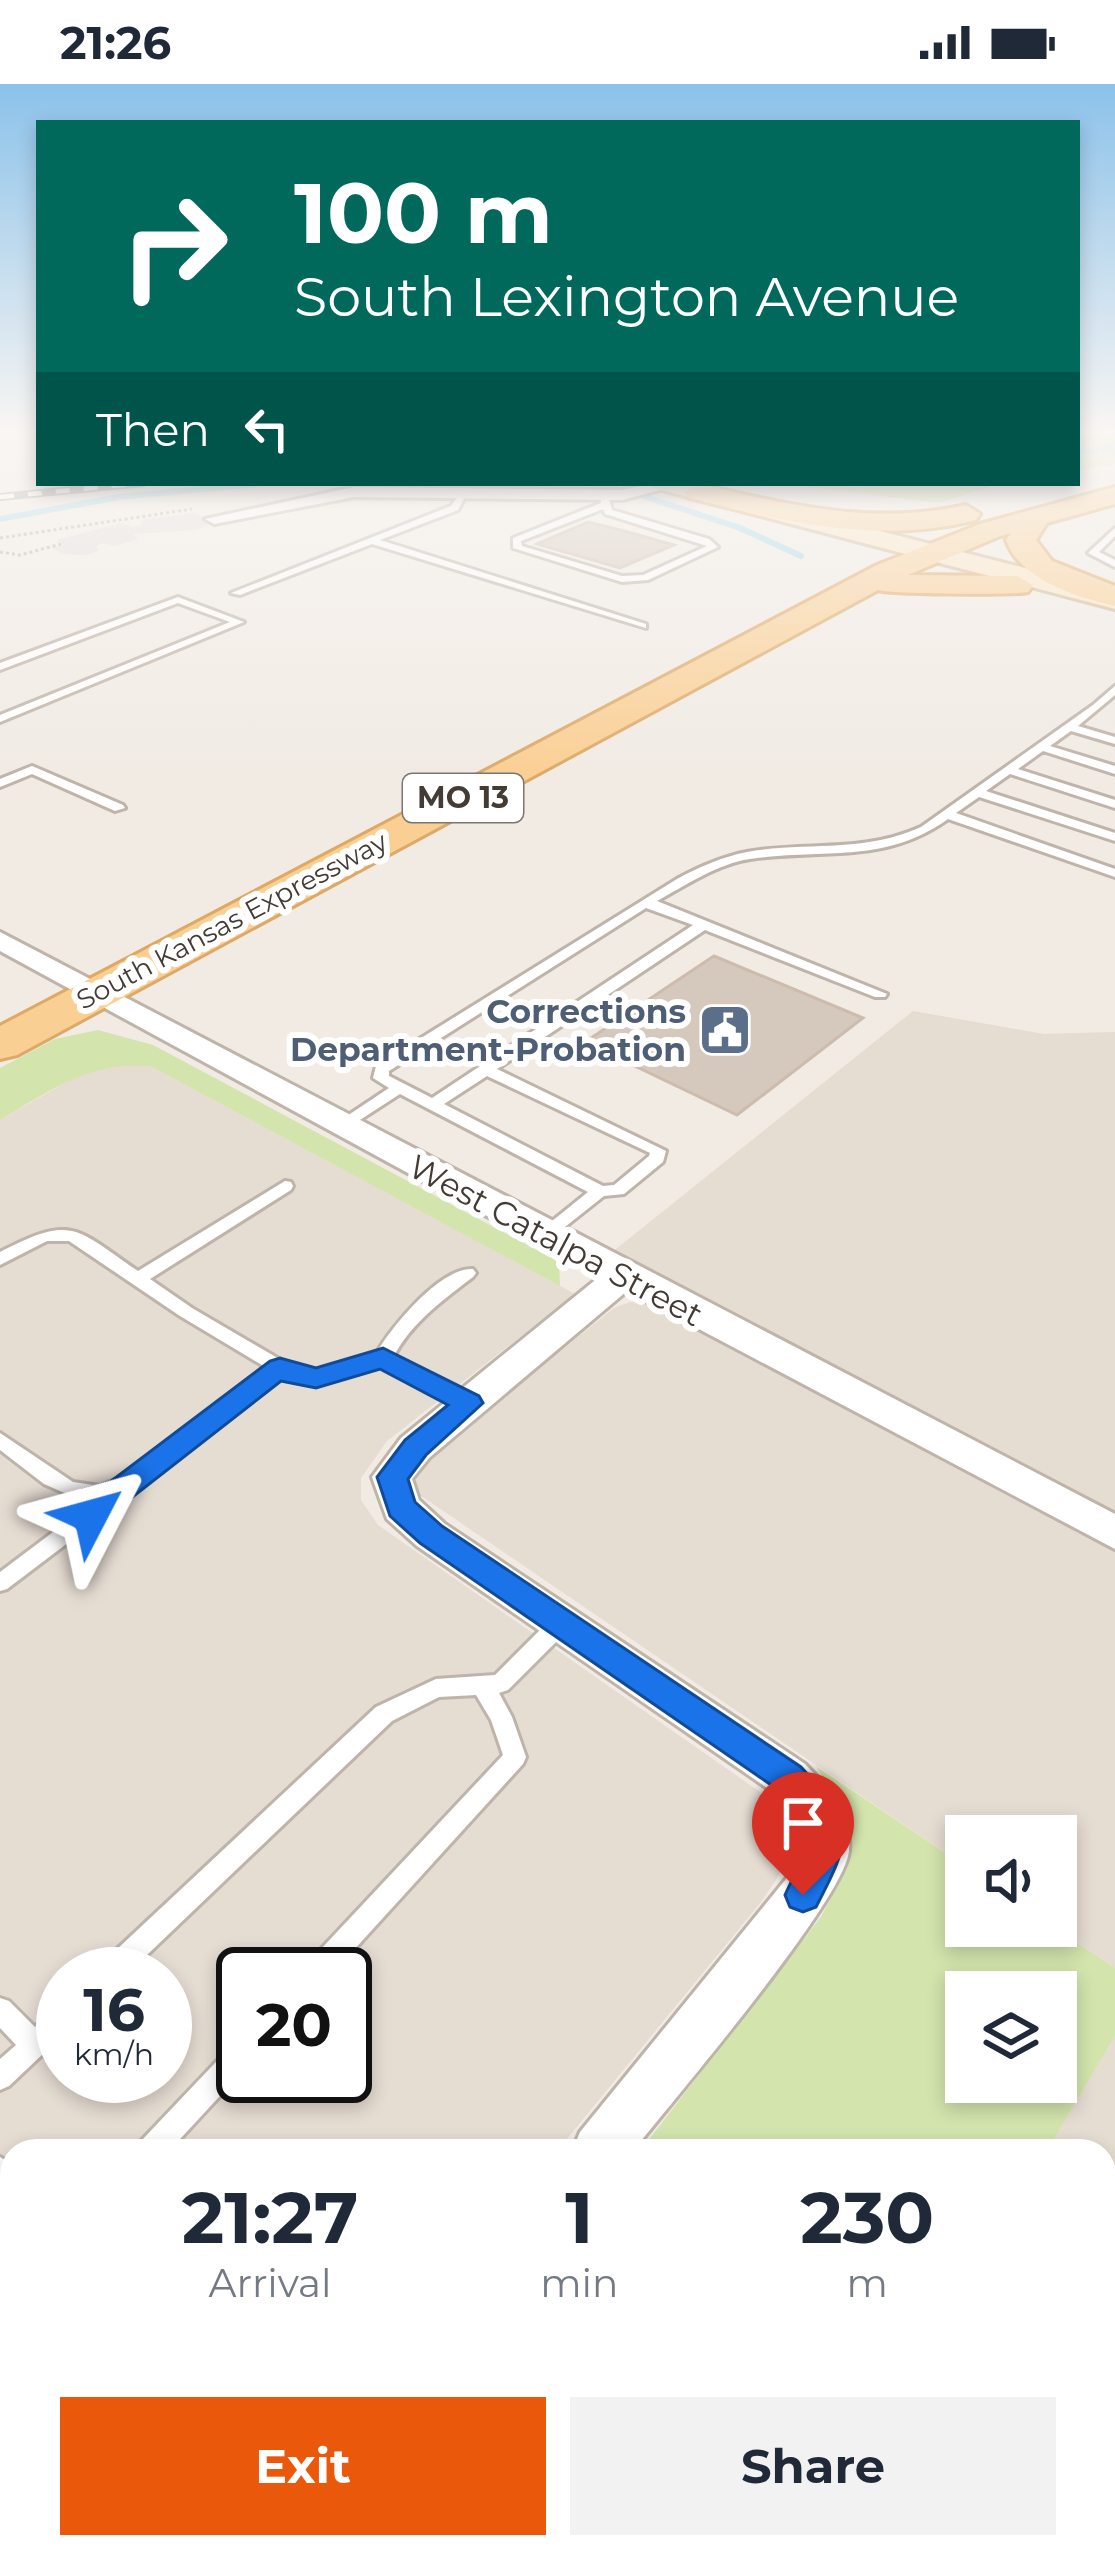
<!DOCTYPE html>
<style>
body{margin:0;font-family:Montserrat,sans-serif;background:#f2f2f3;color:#1f2937;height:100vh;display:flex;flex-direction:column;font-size:45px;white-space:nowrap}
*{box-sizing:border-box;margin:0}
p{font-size:39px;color:#747a83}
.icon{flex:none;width:66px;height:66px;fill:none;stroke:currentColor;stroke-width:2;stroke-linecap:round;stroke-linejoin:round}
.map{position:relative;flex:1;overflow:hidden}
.sheet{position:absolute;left:0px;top:2055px;width:1116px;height:420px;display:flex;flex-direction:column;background:#fff;border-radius:36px 36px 0 0;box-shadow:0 6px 18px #0003}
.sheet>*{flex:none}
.top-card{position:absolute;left:36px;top:36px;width:1044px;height:366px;border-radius:0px;box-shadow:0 6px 18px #0003;background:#00695c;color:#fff;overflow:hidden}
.fabs{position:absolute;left:945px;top:1731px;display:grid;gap:24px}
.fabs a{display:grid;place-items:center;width:132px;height:132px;border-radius:0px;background:#fff;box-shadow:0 6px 18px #0003;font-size:60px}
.speed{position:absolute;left:36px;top:1863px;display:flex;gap:24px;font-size:60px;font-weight:700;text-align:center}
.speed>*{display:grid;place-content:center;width:156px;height:156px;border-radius:50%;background:#fff;box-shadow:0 6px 18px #0003;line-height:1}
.speed small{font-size:30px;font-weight:400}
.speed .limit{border:6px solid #111;border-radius:18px;background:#fff;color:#111}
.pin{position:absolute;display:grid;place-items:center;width:102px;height:102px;color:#fff;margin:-123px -51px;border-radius:50% 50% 50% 0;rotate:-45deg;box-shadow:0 0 12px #0007}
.pin .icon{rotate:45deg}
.me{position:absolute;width:132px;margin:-66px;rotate:51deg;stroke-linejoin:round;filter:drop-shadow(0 0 9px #0008)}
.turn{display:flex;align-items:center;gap:42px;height:252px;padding:0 60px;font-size:54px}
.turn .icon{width:156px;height:156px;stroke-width:2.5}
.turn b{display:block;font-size:84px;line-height:102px}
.then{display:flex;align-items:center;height:114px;padding:0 60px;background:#0003;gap:24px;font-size:45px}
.eta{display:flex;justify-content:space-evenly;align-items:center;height:204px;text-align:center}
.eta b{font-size:72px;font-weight:700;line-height:84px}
.action{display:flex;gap:24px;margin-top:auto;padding:24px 60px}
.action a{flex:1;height:138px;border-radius:0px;background:#ea580c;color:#fff;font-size:48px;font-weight:700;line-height:138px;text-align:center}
.action a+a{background:#f2f2f3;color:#1f2937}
.status{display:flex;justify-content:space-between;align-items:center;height:84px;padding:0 60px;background:#fff;direction:ltr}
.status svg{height:33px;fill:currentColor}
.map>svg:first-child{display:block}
</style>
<div class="status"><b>21:26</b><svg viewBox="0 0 49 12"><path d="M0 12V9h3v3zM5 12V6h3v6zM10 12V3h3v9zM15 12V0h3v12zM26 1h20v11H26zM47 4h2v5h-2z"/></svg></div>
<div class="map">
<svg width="1115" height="2475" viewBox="0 0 1115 2475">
<rect width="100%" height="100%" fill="#f1ebe4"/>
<!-- residential -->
<g fill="#e5dcd2" fill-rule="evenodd">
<path d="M913,927L1044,950L1115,948V1432L611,1169Z"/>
<path d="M129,980L152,983L575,1210L387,1357L361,1394V1416L378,1441L760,1708L782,1731L789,1757L781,1788L761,1818L557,2067H12V2463H234L224,2475H0V1036L86,987ZM63,1890H165V1992H63ZM243,1890H345V1992H243Z"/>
<path d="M630,1218L657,1220L1115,1460V1884L1052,1842H1056V1752H966V1783L414,1407L411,1394L420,1379L614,1224Z"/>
<path d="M1115,1952V2475H808L815,2463H1104V2067H1047Z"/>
</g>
<!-- green -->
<g fill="#d3e4ad" fill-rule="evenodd">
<path d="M1077,347H1115V380L1077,386Z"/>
<path d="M780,399H1001L939,419Z"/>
<path d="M98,946L153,961L559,1178L560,1202L152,983C92,975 50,1007 0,1036V984L55,955Z"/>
<path d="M816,1682L966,1783V1842H1052L1115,1884V1952L1047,2067H640L821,1833C856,1768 855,1745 816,1682ZM966,1908H1056V1998H966Z"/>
<path d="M333,2463H815L808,2475H324Z"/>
</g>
<!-- parking -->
<path fill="#dfdcd9" d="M194,429L213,438L197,446L133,450L138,455L115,462L102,459L96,462L99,467L86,471L64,470L52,464L63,461L57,456L122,439L133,443L142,441L140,436Z"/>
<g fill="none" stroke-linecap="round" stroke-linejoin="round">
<!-- stream -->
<g stroke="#a1d8ed" stroke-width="6">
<path d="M1077,368L1115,364"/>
<path d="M594,399L616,405"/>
<path d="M646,413L740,444L801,472"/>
<path d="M0,435L119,413L268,399"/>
</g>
</g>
<!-- building -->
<g fill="#d5c8bd" stroke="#cdbcad" stroke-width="3">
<path d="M588,438L624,447L674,461L620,484L537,460Z"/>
<path d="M714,872L863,934L737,1031L585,958Z"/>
</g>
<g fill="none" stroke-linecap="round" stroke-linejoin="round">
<!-- lane casing -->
<g stroke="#bfb4aa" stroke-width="6">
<g id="lane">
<path d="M464,404L468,407L458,426L380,456L646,540V544L372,460L240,511L231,509L451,422Z"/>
<path d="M604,408L608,411L612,426L709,455L718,463L648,496L622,498L513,464V454L601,419L600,411ZM603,425L605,430L707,462L643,491L622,492L522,462L521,457Z"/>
<path d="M1115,444V452L1099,468L1115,476V483L1088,469Z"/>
<path d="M178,513L244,538L0,638V631L230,538L178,519L0,586V579Z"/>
<path d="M1115,602V611L1078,642L1115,653V660L1071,647L1050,662L1115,682V690L1043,667L1018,685L1115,716V724L1010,690L986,707L1115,749V757L979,713L956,729L1115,785V793L948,735C884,781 823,764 750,775C717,780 686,801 657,817L887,910L885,913H875L705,846L497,985L666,1067L663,1078L624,1110L604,1112L551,1154L545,1155L536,1150L588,1108L400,1010L346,1045L340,1047L332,1042L389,1004L373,994L376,982L677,795C699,783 722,773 747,768C808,757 861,770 921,743L1093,621ZM646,824L693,841L432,1014L389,992V987ZM487,992L650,1069L649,1072L614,1101L603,1102L444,1020Z"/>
<path d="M32,682L123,721L125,724L115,727L32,690L0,703V695Z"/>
<path d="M285,1097L291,1098L293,1102L291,1106L150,1195L192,1224L298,1286L316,1287L376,1270C391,1243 441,1183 473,1185L476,1189L473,1193C443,1216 412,1238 394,1272L476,1315L478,1320L476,1325H462L381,1281C349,1291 313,1309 281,1293L148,1398L126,1410L103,1417L98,1436L7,1505L0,1507V1488L81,1427L83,1417L44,1400L0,1366V1349L73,1398L100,1402L134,1388L267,1284L180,1232L69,1157H47L0,1181V1168C73,1130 75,1144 138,1187Z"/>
<path d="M561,1530L569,1533L572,1539L569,1545L508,1606L499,1609L512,1633L526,1673L523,1680L332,1890H302L306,1881L503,1671L491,1636L476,1611L439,1613L392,1637L127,1890H96L100,1881L376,1623L436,1595L495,1591L553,1533Z"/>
<path d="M0,1914L9,1917L35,1943L54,1925L63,1921V1951L9,2002L0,2006V1975L16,1961L0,1944Z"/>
<path d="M243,1955V1987L169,2067H137L141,2057L234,1959Z"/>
<path d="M0,2073L12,2080V2115L0,2108Z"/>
</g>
</g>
<!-- street casing -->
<g stroke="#bfb4aa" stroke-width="6">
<g id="street">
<path d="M654,399L679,401L622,416L354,413L214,440L205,435L354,403L622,406Z"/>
<path d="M0,848L1115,1430V1465L627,1207L429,1374L412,1395L419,1416L445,1440L805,1680C831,1707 852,1727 849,1767C844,1817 673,2016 633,2067H572L580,2048L786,1795C810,1752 804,1743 773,1708L417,1462L387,1435L372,1393L401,1354L599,1193L0,867Z"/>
<path d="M247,2463H316L311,2475H242Z"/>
</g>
</g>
<!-- secondary casing -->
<g stroke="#d0b895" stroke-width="6">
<path id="secondary" d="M651,399H692L1115,507V525L654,404Z"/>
</g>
<!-- primary casing -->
<g stroke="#dea965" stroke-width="6">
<g id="primary">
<path d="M699,400C789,421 874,442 966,421L980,430L976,436C877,461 786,438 689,414L685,408Z"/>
<path d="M1115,403V420L1047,439L1036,456L1052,477L1115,502V522C1076,513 1020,496 1006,456L1011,449L1000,452L908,491L1017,492L1033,501L1028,508C1013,511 887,510 878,506L17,971L0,975V942L877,481L980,440Z"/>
</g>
</g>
<!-- path -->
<g stroke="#bdab99" stroke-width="3" stroke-dasharray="3 3" stroke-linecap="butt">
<path d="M0,454L192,425"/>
<path d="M0,468L20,471L61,460"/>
</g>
<!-- lane -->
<use href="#lane" fill="#fff" fill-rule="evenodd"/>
<!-- street -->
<use href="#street" fill="#fff" fill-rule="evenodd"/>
<!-- secondary -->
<use href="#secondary" fill="#fce6c2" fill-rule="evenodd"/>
<!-- primary -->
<use href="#primary" fill="#facf94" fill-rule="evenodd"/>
<!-- rail casing -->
<g stroke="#939393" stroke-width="8">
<path id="rail" d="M0,413L143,399"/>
</g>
<!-- rail -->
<use href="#rail" stroke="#fff" stroke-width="4.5" stroke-dasharray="14" stroke-linecap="butt"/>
</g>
<!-- sky -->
<linearGradient id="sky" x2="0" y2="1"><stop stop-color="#8bc2ea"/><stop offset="0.5" stop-color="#f9f6f3"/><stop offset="1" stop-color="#f9f6f3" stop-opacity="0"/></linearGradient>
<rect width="1115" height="693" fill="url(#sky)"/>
<!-- route -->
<path fill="#1a73e8" stroke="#114b97" stroke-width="3" d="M383,1264L479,1312L483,1319L426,1371L408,1395L415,1418L442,1442L801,1683C856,1742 852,1754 816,1823L803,1828L790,1823L785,1811C810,1756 821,1754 777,1705L420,1459L390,1432L377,1393L405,1356L448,1321L380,1285L316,1304L281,1297L130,1415L107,1422L102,1440H80L76,1432L82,1406L110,1398L270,1277L280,1274L316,1284Z"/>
<!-- icons -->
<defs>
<g id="civic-square" transform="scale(2.7)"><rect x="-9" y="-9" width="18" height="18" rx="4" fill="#5c6f8a" stroke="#fff"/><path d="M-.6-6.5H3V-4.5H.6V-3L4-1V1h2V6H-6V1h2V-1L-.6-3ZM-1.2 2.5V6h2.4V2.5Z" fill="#fff"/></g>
</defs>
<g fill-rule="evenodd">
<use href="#civic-square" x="725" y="946"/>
</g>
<g text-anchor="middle" stroke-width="12" stroke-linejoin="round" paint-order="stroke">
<!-- far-street labels -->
<g font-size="27" fill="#433b34" stroke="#fff">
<text transform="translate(232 837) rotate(-28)" y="9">South Kansas Expressway</text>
</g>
<!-- shield labels -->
<rect fill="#fff" stroke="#7b7671" stroke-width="3" x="403" y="690" width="120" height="48" rx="9"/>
<g font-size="30" font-weight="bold" fill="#433b34">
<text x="463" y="724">MO 13</text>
</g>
<!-- service labels -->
<g font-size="33" font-weight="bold" fill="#4e5e75" stroke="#fff" text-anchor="end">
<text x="686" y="939">Corrections<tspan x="686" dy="38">Department-Probation</tspan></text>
</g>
<!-- street labels -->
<g font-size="33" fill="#433b34" stroke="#fff">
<text transform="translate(556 1156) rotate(28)" y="12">West Catalpa Street</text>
</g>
</g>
</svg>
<div class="fabs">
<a><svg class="icon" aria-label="sound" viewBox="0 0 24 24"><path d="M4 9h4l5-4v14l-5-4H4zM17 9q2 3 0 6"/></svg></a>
<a><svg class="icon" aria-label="layers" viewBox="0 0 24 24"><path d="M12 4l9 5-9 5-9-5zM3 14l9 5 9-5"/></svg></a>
</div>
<div class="speed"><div>16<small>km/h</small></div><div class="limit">20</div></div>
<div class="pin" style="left:803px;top:1811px;background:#d93025"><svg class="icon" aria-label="arrive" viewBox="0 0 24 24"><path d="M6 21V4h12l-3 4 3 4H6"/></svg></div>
<svg class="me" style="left:91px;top:1432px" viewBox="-20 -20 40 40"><path d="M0-17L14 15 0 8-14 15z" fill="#1a73e8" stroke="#fff" stroke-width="4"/></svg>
<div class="top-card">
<div class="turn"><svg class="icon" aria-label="right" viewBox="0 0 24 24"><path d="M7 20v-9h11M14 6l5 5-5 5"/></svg><div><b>100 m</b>South Lexington Avenue</div></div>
<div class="then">Then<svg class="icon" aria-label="left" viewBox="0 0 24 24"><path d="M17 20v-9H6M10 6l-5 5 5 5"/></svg></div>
</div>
<section class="sheet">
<div class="eta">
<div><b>21:27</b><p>Arrival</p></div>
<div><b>1</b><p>min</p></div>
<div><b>230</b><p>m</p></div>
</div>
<div class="action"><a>Exit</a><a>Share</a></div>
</section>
</div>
